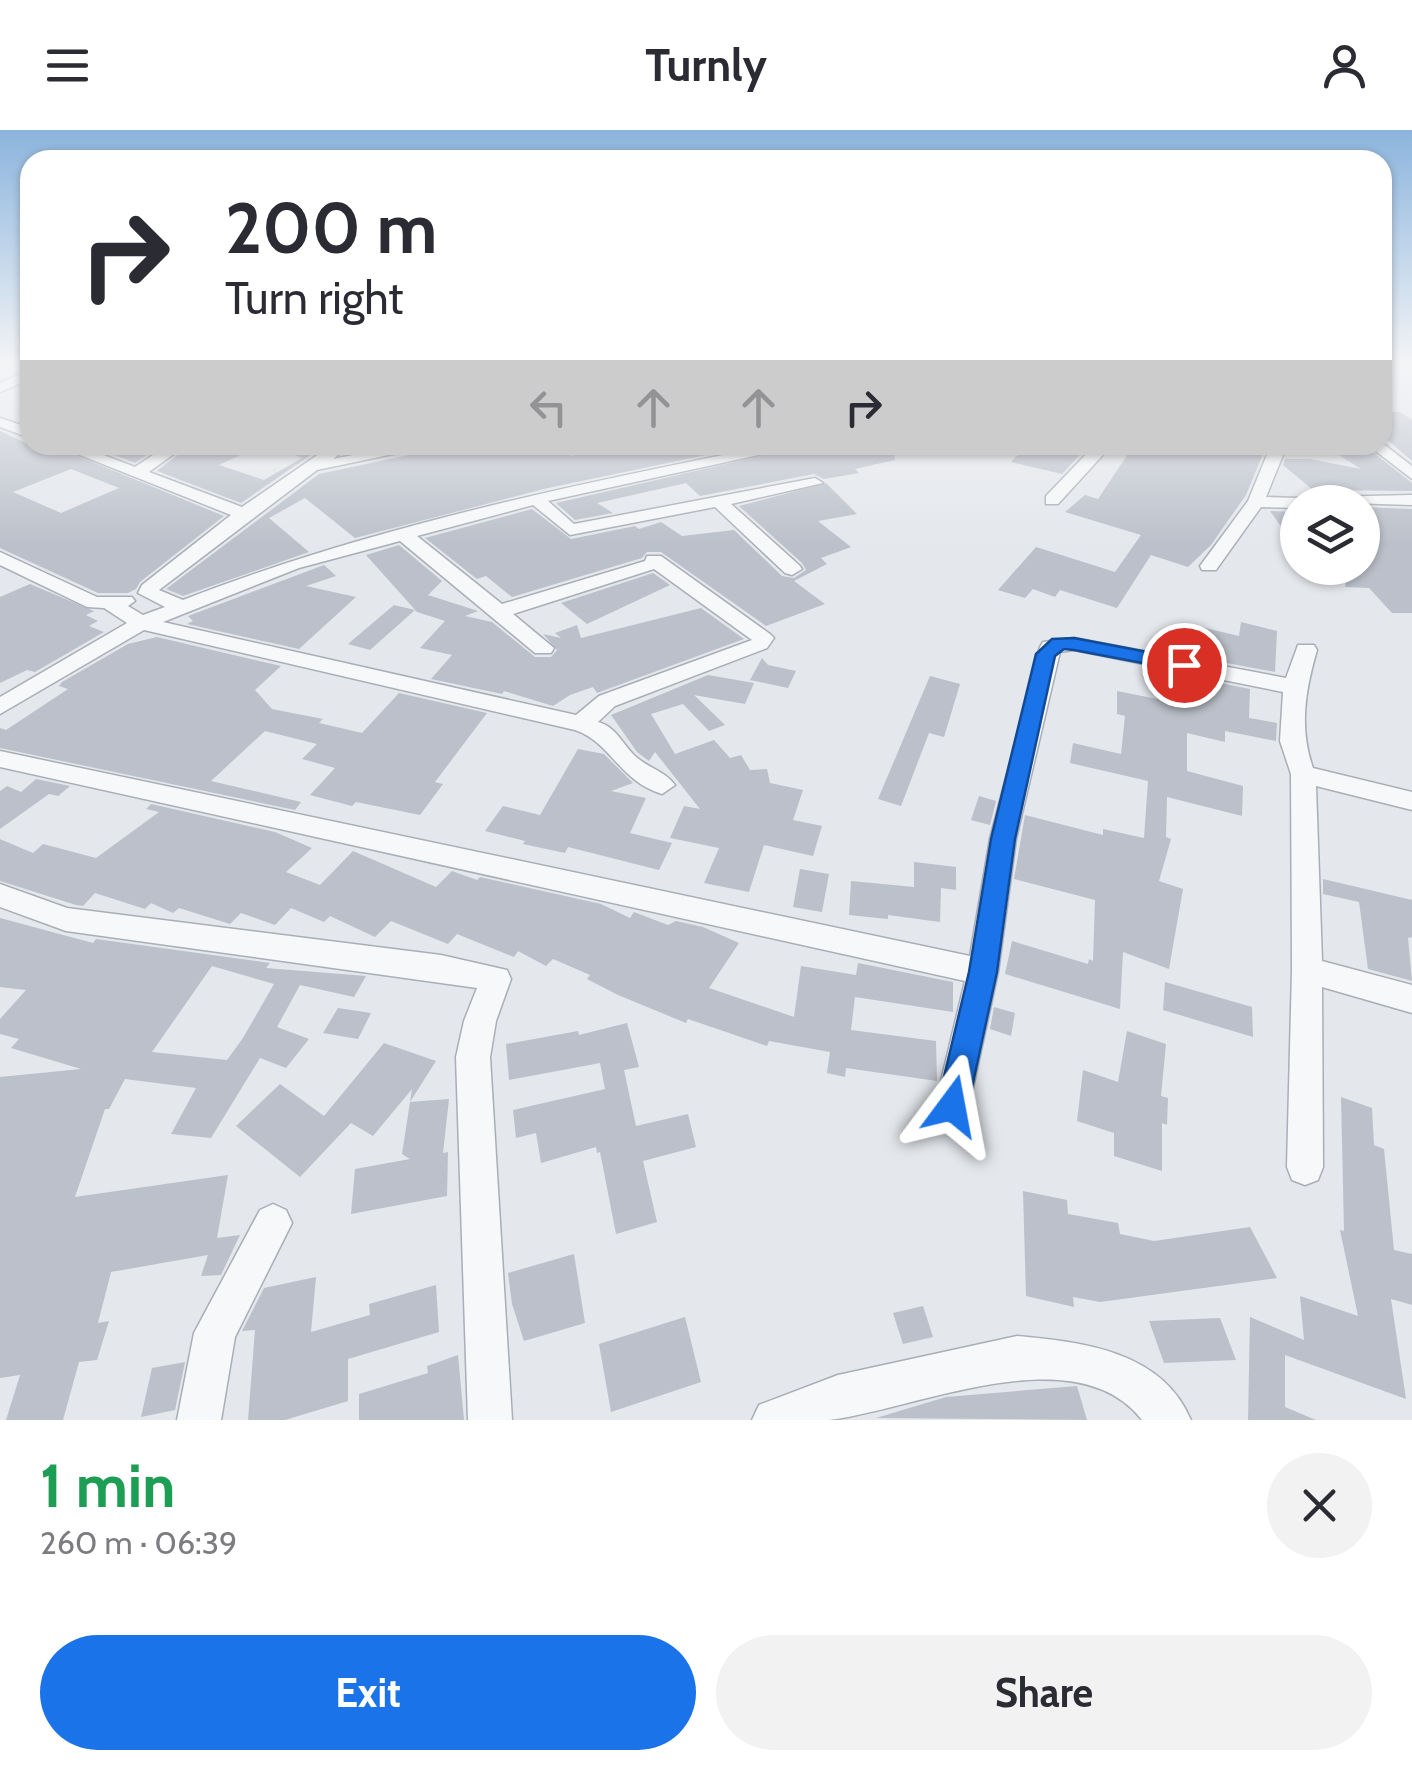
<!DOCTYPE html>
<meta charset="utf-8">
<style>
body{margin:0;font-family:Cabin,sans-serif;background:#f2f2f3;color:#2b2b33;height:100vh;display:flex;flex-direction:column;font-size:38px;white-space:nowrap}
*{box-sizing:border-box;margin:0}
p{font-size:32px;color:#7c7c81}
.icon{flex:none;width:55px;height:55px;fill:none;stroke:currentColor;stroke-width:2;stroke-linecap:round;stroke-linejoin:round}
.map{position:relative;height:1290px;overflow:hidden}
.panel{display:flex;flex-direction:column;background:#fff;flex:1}
.panel>*{flex:none}
.banner{position:absolute;left:20px;top:20px;width:1372px;height:305px;border-radius:30px;box-shadow:0 2px 8px #0004;background:#fff;color:#2b2b33;overflow:hidden}
.fabs{position:absolute;left:1280px;top:355px;display:grid;gap:20px}
.fabs a{display:grid;place-items:center;width:100px;height:100px;border-radius:50%;background:#fff;box-shadow:0 2px 8px #0004;font-size:50px}
.pin{position:absolute;display:grid;place-items:center;width:85px;height:85px;color:#fff;margin:-42px;border:5px solid #fff;border-radius:50%;box-shadow:0 2px 10px #0007}
.me{position:absolute;width:110px;margin:-55px;rotate:13deg;stroke-linejoin:round;filter:drop-shadow(0 0 8px #0008)}
.turn{display:flex;align-items:center;gap:35px;height:210px;padding:0 40px;font-size:45px}
.turn .icon{width:130px;height:130px;stroke-width:2.5}
.turn b{display:block;font-size:70px;line-height:85px}
.lanes{display:flex;align-items:center;height:95px;padding:0 40px;background:#0003;justify-content:center;gap:50px;direction:ltr}
.lanes .off{opacity:.35}
.round{display:grid;place-items:center;flex:none;width:105px;height:105px;border-radius:52px;background:#f2f2f3}
.overview{display:flex;align-items:center;justify-content:space-between;height:170px;padding:0 40px}
h1{font-size:60px;font-weight:800;line-height:75px;color:#1e9e55}
.button{display:flex;gap:20px;margin-top:auto;padding:20px 40px}
.button a{flex:1;height:115px;border-radius:60px;background:#1a73e8;color:#fff;font-size:40px;font-weight:800;line-height:115px;text-align:center}
.button a+a{background:#f2f2f3;color:#2b2b33}
header{display:flex;justify-content:space-between;align-items:center;height:130px;padding:0 40px;background:#fff;font-size:45px;font-weight:800}
.map>svg:first-child{display:block}
</style>
<header><svg class="icon" aria-label="menu" viewBox="0 0 24 24"><path d="M4 6h16M4 12h16M4 18h16"/></svg>Turnly<svg class="icon" aria-label="person" viewBox="0 0 24 24"><circle cx="12" cy="8" r="4"/><path d="M4 21q1-7 8-7t8 7"/></svg></header>
<div class="map">
<svg width="1412" height="1290" viewBox="0 0 1412 1290">
<rect width="100%" height="100%" fill="#e4e7ec"/>
<!-- building -->
<g fill="#bbc0ca" fill-rule="evenodd">
<path d="M1382,282H1400L1412,290V331L1382,305Z"/>
<path d="M0,301L30,315H51L224,386L140,452L136,459L128,463H98L0,418ZM71,339L119,358L61,383L13,362Z"/>
<path d="M88,315H161L135,333Z"/>
<path d="M190,315H261L219,335L264,350L302,328L271,315H325L241,373L157,341Z"/>
<path d="M501,315H522L529,323L563,317L571,326L616,315H754L548,358L355,408L305,368L269,388L309,422L183,466L166,459L319,344L418,323L450,319L455,324Z"/>
<path d="M808,315H837L838,322L893,316L895,330L855,339L859,343L824,349L814,344L700,366L686,353L597,373L613,383L575,390L556,373Z"/>
<path d="M1043,315H1089L1062,344L1011,332L1026,316L1040,319Z"/>
<path d="M1134,315H1245L1265,319L1246,365L1211,415L1188,437L1151,425L1117,478L1060,460L1055,467L1033,459L1025,468L998,460L1036,417L1115,442L1141,405L1065,382L1085,365L1098,369Z"/>
<path d="M1323,315H1364L1412,353V361L1313,360L1283,335L1285,329H1310L1361,339Z"/>
<path d="M826,353L857,384L818,391L851,417L821,428L827,434L794,451L825,474L766,496L661,422H647L642,428L512,467L486,446L477,449L425,408L532,379L571,409L635,396L639,399L661,392L682,406L734,400L782,446L794,448L806,440L802,433L739,376Z"/>
<path d="M1362,377L1412,379V483H1392L1369,458L1345,457L1349,438H1362Z"/>
<path d="M1270,381L1298,382V420Z"/>
<path d="M399,415L442,451L428,465L478,481L465,486L492,492L535,527H551L557,520L543,504L561,508L555,503L577,495L581,508L701,478L744,509L597,563L593,557L570,565L553,576L504,561L502,564L431,549L452,525L420,518L445,491L417,482L366,425Z"/>
<path d="M324,435L336,446L306,456L356,467L299,519L187,494L193,491L188,486Z"/>
<path d="M653,443L670,455L587,494L561,473Z"/>
<path d="M30,454L94,481L86,485L98,491L89,496L104,502L35,542L27,540L0,553V467Z"/>
<path d="M394,475L415,480L370,520L348,514Z"/>
<path d="M1241,492L1277,501L1275,542L1195,527L1201,497L1239,506Z"/>
<path d="M157,507L281,536L255,560L272,579L323,589L319,593L362,603L399,563L487,583L435,652L443,654L420,685L356,672L352,676L310,665L335,638L302,629L317,614L265,601L211,651L301,672L295,680L0,618V598L6,600L68,559L59,556L62,552L128,514Z"/>
<path d="M762,528L768,535L796,541L788,558L750,550Z"/>
<path d="M708,545L754,553L745,574L694,565L725,595L709,601L683,574L651,584L675,624L714,610L730,628L741,625L750,640L767,639L770,653L803,660L793,690L822,696L813,726L764,715L749,762L704,753L719,718L670,708L684,676L700,679L655,622L649,631L637,622L611,585Z"/>
<path d="M930,546L960,554L944,607L929,603L901,676L878,669Z"/>
<path d="M1200,549L1250,559L1249,588L1277,593L1276,611L1225,601V612L1187,603V641L1243,656L1242,686L1167,667L1166,707L1171,709L1159,751L1183,759L1169,839L1123,822L1120,879L1005,844L1012,811L1088,834L1089,829L1093,831L1095,770L1014,749L1025,685L1103,705V699L1144,708L1148,651L1070,633L1073,613L1121,624L1125,586L1117,584V561L1197,577Z"/>
<path d="M578,619L604,624L633,653L611,661L646,668L630,703L672,713L659,740L568,717L565,723L523,714L525,711L485,701L503,676L540,685Z"/>
<path d="M36,649L70,656L58,666L49,664L0,699V661L7,656L21,662Z"/>
<path d="M979,666L996,671L990,695L971,690Z"/>
<path d="M151,674L275,702L312,718L286,742L320,755L353,721L436,757L452,741L477,750L480,747L601,774L630,788L634,782L668,795L676,791L703,797L739,813L709,858L794,887L801,836L856,845L858,833L953,852V882L855,867L851,900L936,911L937,951L846,938L845,947L827,943L830,922L769,911L767,916L688,889L686,893L618,865L587,849L590,845L553,829L546,836L518,821L514,827L457,804L448,814L391,791L375,807L330,786L324,792L291,778L275,795L241,783L230,794L179,778L173,783L151,773L145,779L95,763L83,776L76,775L0,751V709L33,723L43,714L96,728L159,682L146,679Z"/>
<path d="M914,732L956,737V760L941,758L940,792L888,785V789L849,785L851,751L914,757Z"/>
<path d="M800,739L829,744L822,782L793,777Z"/>
<path d="M1323,749L1412,770V807L1408,808L1412,851L1368,839L1359,772L1323,764Z"/>
<path d="M0,788L93,813L96,809L270,833L266,838L366,846L354,867L300,855L277,897L309,909L286,938L260,928L211,1008L171,1004L196,958L125,949L109,979H105L75,1067L228,1045L217,1108L240,1105L221,1145L201,1146L208,1125L111,1142L98,1193L109,1191L97,1230L79,1232L63,1290H6L20,1245L0,1248V947L81,939L11,918L19,909L0,904V889L26,860L0,857ZM212,836L274,854L243,908L227,930L152,922Z"/>
<path d="M1165,852L1252,877L1253,907L1163,880Z"/>
<path d="M994,877L1015,883L1011,906L990,899Z"/>
<path d="M338,878L371,883L358,909L323,903Z"/>
<path d="M627,893L639,937L624,940L636,996L688,984L696,1017L643,1031L657,1092L616,1104L600,1022L597,1023L596,1017L541,1033L536,1003L516,1008L513,980L605,959L600,933L509,950L506,914L578,901L579,905Z"/>
<path d="M1127,901L1166,914L1161,966L1168,968L1167,995L1162,993V1041L1114,1026V1003L1077,991L1083,940L1118,952Z"/>
<path d="M384,913L436,931L410,972L449,969L443,1023L448,1022L447,1066L351,1084L355,1039L410,1029L402,1024L412,959L373,1006L351,993L300,1047L236,996L280,954L324,986Z"/>
<path d="M1341,967L1372,978L1374,1015L1384,1019L1394,1120L1412,1124V1175L1391,1169L1406,1269L1285,1225V1277L1316,1290H1248L1250,1187L1304,1210L1300,1166L1358,1186L1340,1100L1344,1101Z"/>
<path d="M1023,1061L1067,1070L1068,1084L1118,1093L1120,1104L1154,1111L1250,1097L1277,1148L1100,1172L1073,1167L1074,1177L1026,1166Z"/>
<path d="M574,1124L585,1193L524,1211L512,1174L508,1143Z"/>
<path d="M316,1147L311,1202L370,1185L369,1174L436,1155L439,1202L348,1229V1271L285,1290H248L255,1200L242,1201L264,1158Z"/>
<path d="M923,1176L933,1207L903,1214L893,1183Z"/>
<path d="M685,1187L701,1252L611,1282L599,1214Z"/>
<path d="M1220,1188L1236,1230L1164,1233L1149,1191Z"/>
<path d="M458,1225L464,1290H359V1264L428,1243L427,1236Z"/>
<path d="M185,1232L175,1280L141,1287L152,1238Z"/>
<path d="M1077,1256L1087,1290L876,1288L946,1267Z"/>
</g>
<g fill="none" stroke-linecap="round" stroke-linejoin="round">
<!-- minor casing -->
<g stroke="#a9aeb7" stroke-width="3">
<g id="minor">
<path d="M30,240V249L0,262V253Z"/>
<path d="M0,288L30,298V308L0,297Z"/>
<path d="M1382,313L1412,336V349L1368,315Z"/>
<path d="M55,315H77L135,337L168,315H186L149,342L242,377L332,315H350L333,329L404,315H436L317,340L159,460L183,470C373,396 573,355 773,315H804L548,371L574,394L815,348L823,353L731,374L799,435L802,439L792,445L785,443L715,377L570,405L533,375L417,406L502,474L645,431L647,426H661L770,504L774,508L767,518L615,576L598,592C616,597 621,612 634,625C646,637 665,641 675,655L662,664C619,651 611,612 575,600L144,500L0,584V567L127,493L104,478L87,477L0,435V422L97,467H132L135,471L128,476L143,485L165,477L138,463L142,455L231,385ZM400,411L535,523H551L554,518L513,484L654,439L752,510L599,566L576,585L163,492L299,438Z"/>
<path d="M1095,315H1112L1058,374H1046V366Z"/>
<path d="M1271,315H1287L1266,367L1298,368L1306,372H1298V378L1261,377L1216,440H1202L1200,436L1248,371Z"/>
<path d="M1412,365V375L1317,372L1326,367Z"/>
<path d="M1074,508L1286,548L1298,515H1314L1317,520C1305,561 1299,598 1313,638L1412,662V680L1316,656L1322,831L1412,855V883L1322,857L1323,1037L1318,1050L1305,1055L1292,1050L1287,1037L1292,840L1291,644L1280,611L1283,562L1074,520L1060,522L1016,709L998,842L969,976L964,988L952,992L940,988L935,976L965,851L0,637V621L970,826L990,709L1040,517L1043,512Z"/>
<path d="M0,754L67,778L441,825L507,840L511,849L496,891L490,927L512,1290H468L456,927L464,891L477,858L66,801L0,777Z"/>
<path d="M273,1074L286,1080L292,1093L235,1207L221,1290H177L194,1203L260,1080Z"/>
<path d="M1017,1206C1083,1212 1162,1221 1191,1290H1142C1076,1204 914,1280 829,1290C804,1290 777,1290 752,1290L759,1275L838,1245Z"/>
</g>
</g>
<!-- minor -->
<use href="#minor" fill="#f7f8fa" fill-rule="evenodd"/>
</g>
<!-- sky -->
<linearGradient id="sky" x2="0" y2="1"><stop stop-color="#8bb4dd"/><stop offset="0.56" stop-color="#f3f4f6"/><stop offset="1" stop-color="#f3f4f6" stop-opacity="0"/></linearGradient>
<rect width="1412" height="414" fill="url(#sky)"/>
<!-- route -->
<path fill="#1a73e8" stroke="#114b97" stroke-width="2.5" d="M1074,508L1184,529L1194,535L1184,541L1074,520L1064,519L1055,526L1015,709L997,842L968,976L963,986L952,991L941,986L937,976L969,842L991,709L1036,524L1052,509Z"/>
</svg>
<div class="fabs">
<a><svg class="icon" aria-label="layers" viewBox="0 0 24 24"><path d="M12 4l9 5-9 5-9-5zM3 14l9 5 9-5"/></svg></a>
</div>
<div class="pin" style="left:1184px;top:535px;background:#d93025"><svg class="icon" aria-label="arrive" viewBox="0 0 24 24"><path d="M6 21V4h12l-3 4 3 4H6"/></svg></div>
<svg class="me" style="left:952px;top:976px" viewBox="-20 -20 40 40"><path d="M0-17L14 15 0 8-14 15z" fill="#1a73e8" stroke="#fff" stroke-width="4"/></svg>
<div class="banner">
<div class="turn"><svg class="icon" aria-label="right" viewBox="0 0 24 24"><path d="M7 20v-9h11M14 6l5 5-5 5"/></svg><div><b>200 m</b>Turn right</div></div>
<div class="lanes"><svg class="icon off" aria-label="left" viewBox="0 0 24 24"><path d="M17 20v-9H6M10 6l-5 5 5 5"/></svg><svg class="icon off" aria-label="ahead" viewBox="0 0 24 24"><path d="M12 20V5M6 11l6-6 6 6"/></svg><svg class="icon off" aria-label="ahead" viewBox="0 0 24 24"><path d="M12 20V5M6 11l6-6 6 6"/></svg><svg class="icon" aria-label="right" viewBox="0 0 24 24"><path d="M7 20v-9h11M14 6l5 5-5 5"/></svg></div>
</div>
</div>
<section class="panel">
<div class="overview"><div><h1>1 min</h1><p>260 m · 06:39</p></div><a class="round"><svg class="icon" aria-label="close" viewBox="0 0 24 24"><path d="M6 6l12 12M18 6L6 18"/></svg></a></div>
<div class="button"><a>Exit</a><a>Share</a></div>
</section>
